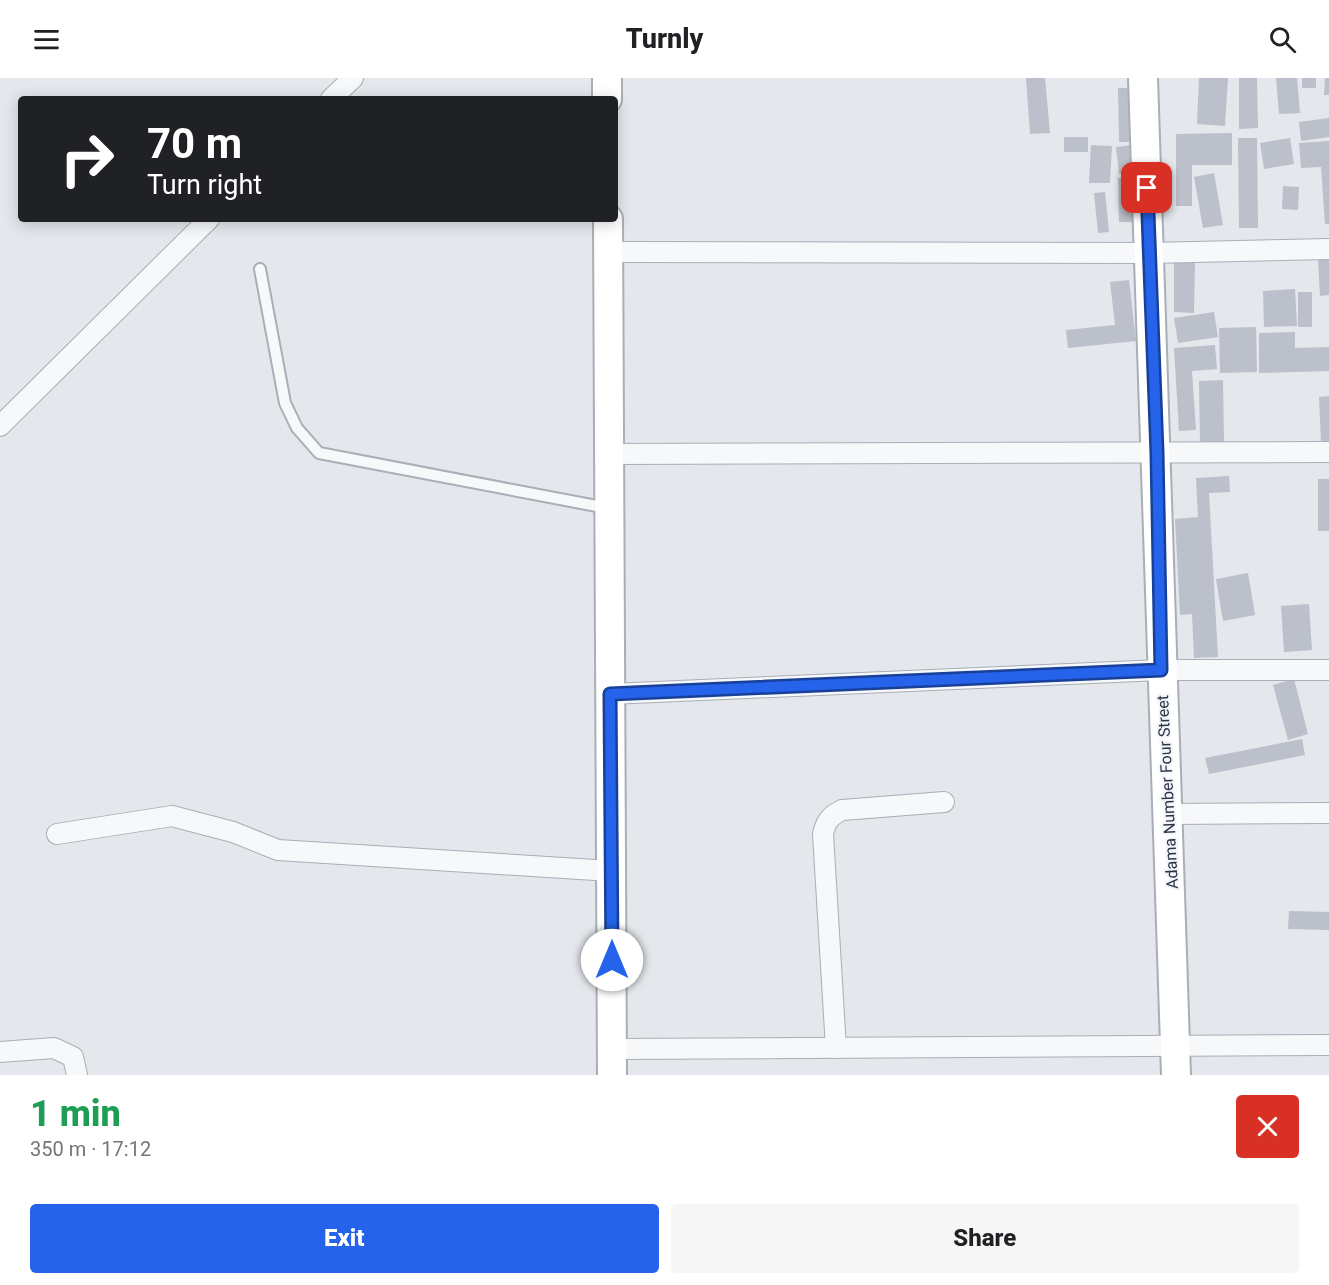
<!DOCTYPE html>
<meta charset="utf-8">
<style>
body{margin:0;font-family:Roboto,sans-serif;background:#f6f6f6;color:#202124;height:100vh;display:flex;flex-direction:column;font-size:22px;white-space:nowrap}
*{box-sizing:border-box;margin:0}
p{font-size:20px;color:#757577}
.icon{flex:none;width:33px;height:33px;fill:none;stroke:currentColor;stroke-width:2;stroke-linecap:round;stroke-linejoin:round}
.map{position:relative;height:997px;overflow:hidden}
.drawer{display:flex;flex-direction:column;background:#fff;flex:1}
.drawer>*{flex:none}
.banner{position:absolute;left:18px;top:18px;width:600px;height:126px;border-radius:6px;box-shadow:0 3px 15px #0003;background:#202124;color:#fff;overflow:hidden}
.pin{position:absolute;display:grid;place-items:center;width:51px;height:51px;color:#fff;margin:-26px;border-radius:12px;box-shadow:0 3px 9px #0006}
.me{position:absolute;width:66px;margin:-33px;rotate:0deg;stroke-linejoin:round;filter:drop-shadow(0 0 4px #0008)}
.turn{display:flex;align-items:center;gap:21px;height:126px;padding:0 30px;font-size:27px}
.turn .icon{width:78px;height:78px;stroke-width:2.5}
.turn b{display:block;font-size:42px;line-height:51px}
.round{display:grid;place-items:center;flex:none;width:63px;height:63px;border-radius:6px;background:#f6f6f6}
.summary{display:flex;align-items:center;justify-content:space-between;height:102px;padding:0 30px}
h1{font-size:36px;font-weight:800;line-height:45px;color:#1e9e55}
.button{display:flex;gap:12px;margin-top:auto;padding:12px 30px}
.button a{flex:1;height:69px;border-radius:6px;background:#2563eb;color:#fff;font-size:24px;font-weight:800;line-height:69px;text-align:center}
.button a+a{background:#f6f6f6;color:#202124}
header{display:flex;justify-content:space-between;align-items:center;height:78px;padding:0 30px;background:#fff;font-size:27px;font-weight:800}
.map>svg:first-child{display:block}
</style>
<header><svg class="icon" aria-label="menu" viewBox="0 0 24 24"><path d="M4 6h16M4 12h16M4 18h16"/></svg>Turnly<svg class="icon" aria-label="search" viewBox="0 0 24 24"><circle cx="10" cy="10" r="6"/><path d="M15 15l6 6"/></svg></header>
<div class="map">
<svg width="1329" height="997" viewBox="0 0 1329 997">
<rect width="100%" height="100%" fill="#e4e7ec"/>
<!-- building -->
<g fill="#bbc0ca">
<path d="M1026,0H1045L1050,55L1030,56Z"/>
<path d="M1199,0H1228L1225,48L1197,46Z"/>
<path d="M1239,0H1257L1258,50L1239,51Z"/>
<path d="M1276,0H1297L1300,35L1279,36Z"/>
<rect x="1302" y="0" width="14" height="10"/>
<path d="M1325,0H1329V17H1324Z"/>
<path d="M1118,10H1130L1131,64H1119Z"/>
<path d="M1329,40V59L1301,63L1299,44Z"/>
<path d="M1232,55V87H1192V128H1176V56Z"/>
<rect x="1064" y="59" width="24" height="15"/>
<path d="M1238,60H1257L1258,150H1239Z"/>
<path d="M1290,60L1294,86L1264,91L1260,65Z"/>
<path d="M1329,63V146H1325L1321,89L1301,90L1299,65Z"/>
<path d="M1091,67L1112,68L1110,105H1089Z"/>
<path d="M1131,67L1134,94L1119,96L1116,69Z"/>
<path d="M1214,95L1223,147L1203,150L1194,99Z"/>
<path d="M1118,100H1133L1134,144H1119Z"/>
<path d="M1283,108L1299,109L1298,132L1282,131Z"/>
<path d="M1105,114L1109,154L1098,155L1094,115Z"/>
<path d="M1318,181H1329V217L1320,218Z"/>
<path d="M1174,185H1195L1194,235L1174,234Z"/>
<path d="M1129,202L1136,263L1068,270L1066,252L1115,247L1110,204Z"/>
<path d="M1295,211L1297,248L1264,249L1263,213Z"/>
<rect x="1298" y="214" width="14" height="35"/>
<path d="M1214,234L1218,259L1178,265L1174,240Z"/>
<path d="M1256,249L1257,294L1220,295L1219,250Z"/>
<path d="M1295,254V270L1329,269V293L1259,295V255Z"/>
<path d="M1215,267L1217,291L1192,293L1196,352L1179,353L1174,270Z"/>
<path d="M1223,302L1224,364H1200L1199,303Z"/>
<path d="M1329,318V366H1321L1319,319Z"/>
<path d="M1229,398L1230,414L1209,415L1218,579L1194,580L1192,536L1180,537L1175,441L1198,439L1196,400Z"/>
<rect x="1318" y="401" width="11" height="52"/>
<path d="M1248,495L1255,537L1223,543L1216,501Z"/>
<path d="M1309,526L1312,572L1284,574L1281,528Z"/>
<path d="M1294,601L1308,656L1288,662L1273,607Z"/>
<path d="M1302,661L1305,677L1209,696L1205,680Z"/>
<path d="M1289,833L1329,834V852L1288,851Z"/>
</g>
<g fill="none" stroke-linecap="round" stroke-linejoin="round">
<!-- lane casing -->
<g stroke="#a9aeb7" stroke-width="14">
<path id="lane" d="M260,191L285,325L297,350L319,375L607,430"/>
</g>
<!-- street casing -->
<g stroke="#a9aeb7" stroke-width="22">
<g id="street">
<path d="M331,21L353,0"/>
<path d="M608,174L1149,175L1329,171"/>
<path d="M0,348L209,141"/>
<path d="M610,376L1329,374"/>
<path d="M610,616L1161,592H1329"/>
<path d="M1169,736L1329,735"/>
<path d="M57,756L172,738L233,754L278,772L611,793"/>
<path d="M836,970L823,756C826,743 830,738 842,732L944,724"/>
<path d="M612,971L1329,967"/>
<path d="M0,974L54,970L73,979L77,997"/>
</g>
</g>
<!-- secondary casing -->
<g stroke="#a9aeb7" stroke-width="32">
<g id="secondary">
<path d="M607,0V21"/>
<path d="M1143,0L1176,997"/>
<path d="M608,141L612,997"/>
</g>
</g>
<!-- lane -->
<use href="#lane" stroke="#f7f8fa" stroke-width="10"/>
<!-- street -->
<use href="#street" stroke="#f7f8fa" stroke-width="20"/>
<!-- secondary -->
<use href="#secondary" stroke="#fff" stroke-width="28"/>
</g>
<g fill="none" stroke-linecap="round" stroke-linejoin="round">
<!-- route casing -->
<g stroke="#184099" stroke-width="15">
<path id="route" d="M612,882L610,616L1161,592L1157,375L1147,110"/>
</g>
<!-- route -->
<use href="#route" stroke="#2563eb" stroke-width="10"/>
</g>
<g text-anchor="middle" stroke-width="4.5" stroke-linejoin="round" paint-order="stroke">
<!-- street labels -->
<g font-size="16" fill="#2b3445" stroke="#f4f6f9">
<text transform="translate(1167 714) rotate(-93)" y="6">Adama Number Four Street</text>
</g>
</g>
</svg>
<div class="pin" style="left:1147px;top:110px;background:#d93025"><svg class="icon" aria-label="arrive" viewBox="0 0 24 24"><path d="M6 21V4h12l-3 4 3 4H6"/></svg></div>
<svg class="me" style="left:612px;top:882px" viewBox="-20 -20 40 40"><circle r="19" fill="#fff"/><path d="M0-13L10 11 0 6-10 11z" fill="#2563eb"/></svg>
<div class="banner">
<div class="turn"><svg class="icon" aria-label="right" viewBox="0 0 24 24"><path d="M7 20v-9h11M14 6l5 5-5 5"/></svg><div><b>70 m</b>Turn right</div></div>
</div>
</div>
<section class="drawer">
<div class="summary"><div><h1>1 min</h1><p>350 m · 17:12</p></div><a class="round" style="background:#d93025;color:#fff"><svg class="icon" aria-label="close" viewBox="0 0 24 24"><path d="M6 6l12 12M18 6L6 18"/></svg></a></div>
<div class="button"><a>Exit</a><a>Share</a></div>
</section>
